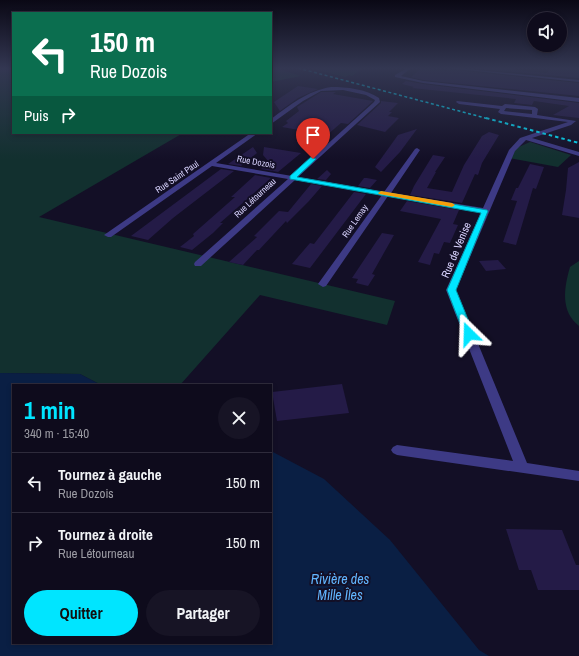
<!DOCTYPE html>
<html lang="fr">
<meta charset="utf-8">
<style>
body{margin:0;font-family:"Archivo Narrow",sans-serif;background:#171425;color:#f1f3f6;height:100vh;display:flex;flex-direction:column;font-size:15px;white-space:nowrap}
*{box-sizing:border-box;margin:0}
p{font-size:13px;color:#9b9ba3}
.icon{flex:none;width:22px;height:22px;fill:none;stroke:currentColor;stroke-width:2;stroke-linecap:round;stroke-linejoin:round}
.map{position:relative;flex:1;overflow:hidden}
.sheet{position:absolute;left:12px;top:384px;width:260px;height:260px;display:flex;flex-direction:column;background:#0e0b1c;border-radius:0px;box-shadow:0 2px 6px #0003,0 0 0 1px #2e2b3b}
.sheet>*{flex:none}
.banner{position:absolute;left:12px;top:12px;width:260px;height:122px;border-radius:0px;box-shadow:0 2px 6px #0003,0 0 0 1px #2e2b3b;background:#0b6e4f;color:#fff;overflow:hidden}
.buttons{position:absolute;left:527px;top:12px;display:grid;gap:8px}
.buttons a{display:grid;place-items:center;width:40px;height:40px;border-radius:50%;background:#0e0b1c;box-shadow:0 2px 6px #0003,0 0 0 1px #2e2b3b;font-size:20px}
.pin{position:absolute;display:grid;place-items:center;width:34px;height:34px;color:#fff;margin:-41px -17px;border-radius:50% 50% 50% 0;rotate:-45deg;box-shadow:0 0 4px #0007}
.pin .icon{rotate:45deg}
.me{position:absolute;width:44px;margin:-22px;rotate:338deg;stroke-linejoin:round;filter:drop-shadow(0 0 3px #0008)}
.turn{display:flex;align-items:center;gap:14px;height:84px;padding:0 12px;font-size:18px}
.turn .icon{width:52px;height:52px;stroke-width:2.5}
.turn b{display:block;font-size:28px;line-height:34px}
.then{display:flex;align-items:center;height:38px;padding:0 12px;background:#0003;gap:8px;font-size:15px}
.round{display:grid;place-items:center;flex:none;width:42px;height:42px;border-radius:21px;background:#171425}
.overview{display:flex;align-items:center;justify-content:space-between;height:68px;padding:0 12px}
h1{font-size:24px;font-weight:700;line-height:30px;color:#00e5ff}
.action{display:flex;gap:8px;margin-top:auto;padding:8px 12px}
.action a{flex:1;height:46px;border-radius:24px;background:#00e5ff;color:#111;font-size:16px;font-weight:700;line-height:46px;text-align:center}
.action a+a{background:#171425;color:#f1f3f6}
ul{padding:0;list-style:none}
li{display:flex;align-items:center;gap:12px;height:60px;padding:0 12px;border-top:1px solid #2e2b3b}
li div{flex:1}
li b{display:block;font-size:15px}
li em{font-style:normal}
.map>svg:first-child{display:block}
</style>
<div class="map">
<svg width="579" height="656" viewBox="0 0 579 656">
<rect width="100%" height="100%" fill="#130f26"/>
<!-- green -->
<g fill="#12302f">
<path d="M0,68H13V133H183L39,217L395,301L387,325L260,295L180,385H101L80,374L0,373Z"/>
<path d="M271,68H275L301,76L271,82Z"/>
<path d="M309,68H363L352,76L349,75L345,77Z"/>
<path d="M530,142L571,155L558,167L509,158L512,150Z"/>
<path d="M579,261V326C560,311 564,288 570,267Z"/>
</g>
<!-- water -->
<path fill="#0a1f44" d="M0,373L80,374L101,385H13V643H271V451L324,479L390,540L479,650L489,656H0Z"/>
<!-- building -->
<g fill="#241b47">
<path d="M422,68L446,71V69L579,83V96L423,80L411,77Z"/>
<path d="M469,68H516L515,70L547,73L550,68H568L579,69V78Z"/>
<path d="M406,81L423,84L579,103V118L553,115L569,106L534,101L532,105L514,103L516,99L412,88L414,87L402,84Z"/>
<path d="M298,86L318,89L298,98L280,111L274,102Z"/>
<path d="M321,92H336L333,94L373,101L348,124L341,123L327,135L282,127L288,123L286,121L299,111L297,107Z"/>
<path d="M381,101L398,103L389,112H392L388,116L399,118L385,132L357,125L381,103Z"/>
<path d="M417,129L400,152L381,172L375,167L398,135Z"/>
<path d="M489,132L499,135L482,163L478,175L475,174L462,203L410,195L414,186L433,155L445,157L435,172H436L427,188L452,192L464,165L482,136Z"/>
<path d="M253,147L257,153L241,166L228,164Z"/>
<path d="M264,147L301,153L278,172L261,169L269,162L263,155Z"/>
<path d="M579,162V218L562,215L566,190L568,168Z"/>
<path d="M530,164L544,167L536,189L533,188L516,245L503,242L517,201L511,200L516,188H518Z"/>
<path d="M221,169L234,171L173,218L148,240L131,236Z"/>
<path d="M327,170L331,174L326,180L317,179Z"/>
<path d="M255,175L271,178L220,223H223L213,233L192,250L180,247L194,236L193,234L235,197H231Z"/>
<path d="M364,178H367L377,180L370,188L358,186Z"/>
<path d="M311,184L322,186L309,201L287,223L286,221L259,250H257L243,265L229,262L257,237L254,236L279,211L288,212Z"/>
<path d="M354,192L366,194L310,268L292,264L310,243L314,244Z"/>
<path d="M407,201L459,210L453,224L458,225L450,243L444,242L439,254L434,253L430,265L418,262L441,219L400,211Z"/>
<path d="M382,233L394,235L372,274L375,275L368,286L356,283L358,279L352,278Z"/>
<path d="M498,260L506,269L486,271L479,261Z"/>
<path d="M342,384L349,413L277,421L272,392Z"/>
<path d="M506,529L562,530L576,565H579V590H538L531,570H519Z"/>
</g>
<g fill="none" stroke-linecap="round" stroke-linejoin="round">
<!-- minor -->
<g fill="#3d3a85" fill-rule="evenodd">
<path d="M407,68H411L401,76L423,81L579,98V102L423,83L395,77V75Z"/>
<path d="M447,68H458L579,80V82Z"/>
<path d="M331,87C347,87 366,89 379,98L380,102L298,177L384,192L415,149L417,148L420,150L391,193L483,208L509,150L520,138L568,122L501,114L498,112L500,109L459,104L456,102L457,101L502,106L505,104L535,107L538,109L537,115L576,121L571,125L532,138L579,152V156L526,140L515,151L456,290L527,463L579,471V481L397,455L393,453L391,450L393,447L397,445L513,461L446,290L481,213L388,196L326,286L323,287L318,284L382,195L295,180L201,266H195L194,264L195,262L288,179L212,166L111,237H108L104,235L251,133H258L216,163L292,176L374,102L375,100L366,95L343,90L321,91L303,101L271,124V119C290,105 307,91 331,87ZM506,108L532,110V114L504,111Z"/>
</g>
<!-- rail-far1 -->
<path stroke="#00e5ff" stroke-width="1.5" stroke-dasharray="3 2.5" stroke-linecap="butt" d="M298,68L489,119"/>
<!-- rail -->
<path stroke="#00e5ff" stroke-width="2" stroke-dasharray="3.5 3" stroke-linecap="butt" d="M486,118L579,143"/>
</g>
<!-- sky -->
<linearGradient id="sky" x2="0" y2="1"><stop stop-color="#0a0815"/><stop offset="0.43" stop-color="#333752"/><stop offset="1" stop-color="#333752" stop-opacity="0"/></linearGradient>
<rect width="579" height="159" fill="url(#sky)"/>
<!-- route -->
<path fill="#00e5ff" stroke="#0095a6" d="M311,157L316,159L297,177L487,210L488,211L456,290L474,334L472,336L469,337L464,334L447,290L481,213L290,179V176Z"/>
<!-- slow -->
<path fill="#f59e0b" d="M381,191L452,203L455,205L452,207L379,194L378,193Z"/>
<g text-anchor="middle" stroke-width="4" stroke-linejoin="round" paint-order="stroke">
<!-- far-street labels -->
<g font-size="9" fill="#d9d4ff" stroke="#130f26">
<text transform="translate(256 162) rotate(10)" y="3">Rue Dozois</text>
<text transform="translate(177 177) rotate(-34)" y="3">Rue Saint Paul</text>
<text transform="translate(255 198) rotate(-43)" y="3">Rue Létourneau</text>
<text transform="translate(355 221) rotate(-55)" y="3">Rue Lemay</text>
</g>
<!-- street labels -->
<g font-size="11" fill="#d9d4ff" stroke="#130f26">
<text transform="translate(456 250) rotate(-67)" y="4">Rue de Venise</text>
</g>
<!-- near-water labels -->
<g font-size="14" font-style="italic" fill="#62b6ff" stroke="#130f26">
<text x="340" y="584">Rivière des<tspan x="340" dy="16">Mille Îles</tspan></text>
</g>
</g>
</svg>
<div class="buttons">
<a><svg class="icon" aria-label="sound" viewBox="0 0 24 24"><path d="M4 9h4l5-4v14l-5-4H4zM17 9q2 3 0 6"/></svg></a>
</div>
<div class="pin" style="left:313px;top:159px;background:#d93025"><svg class="icon" aria-label="arrive" viewBox="0 0 24 24"><path d="M6 21V4h12l-3 4 3 4H6"/></svg></div>
<svg class="me" style="left:469px;top:334px" viewBox="-20 -20 40 40"><path d="M0-17L14 15 0 8-14 15z" fill="#00e5ff" stroke="#fff" stroke-width="4"/></svg>
<div class="banner">
<div class="turn"><svg class="icon" aria-label="left" viewBox="0 0 24 24"><path d="M17 20v-9H6M10 6l-5 5 5 5"/></svg><div><b>150 m</b>Rue Dozois</div></div>
<div class="then">Puis<svg class="icon" aria-label="right" viewBox="0 0 24 24"><path d="M7 20v-9h11M14 6l5 5-5 5"/></svg></div>
</div>
<section class="sheet">
<div class="overview"><div><h1>1 min</h1><p>340 m · 15:40</p></div><a class="round"><svg class="icon" aria-label="close" viewBox="0 0 24 24"><path d="M6 6l12 12M18 6L6 18"/></svg></a></div>
<ul>
<li><svg class="icon" aria-label="left" viewBox="0 0 24 24"><path d="M17 20v-9H6M10 6l-5 5 5 5"/></svg><div><b>Tournez à gauche</b><p>Rue Dozois</p></div><em>150 m</em></li>
<li><svg class="icon" aria-label="right" viewBox="0 0 24 24"><path d="M7 20v-9h11M14 6l5 5-5 5"/></svg><div><b>Tournez à droite</b><p>Rue Létourneau</p></div><em>150 m</em></li>
</ul>
<div class="action"><a>Quitter</a><a>Partager</a></div>
</section>
</div>
